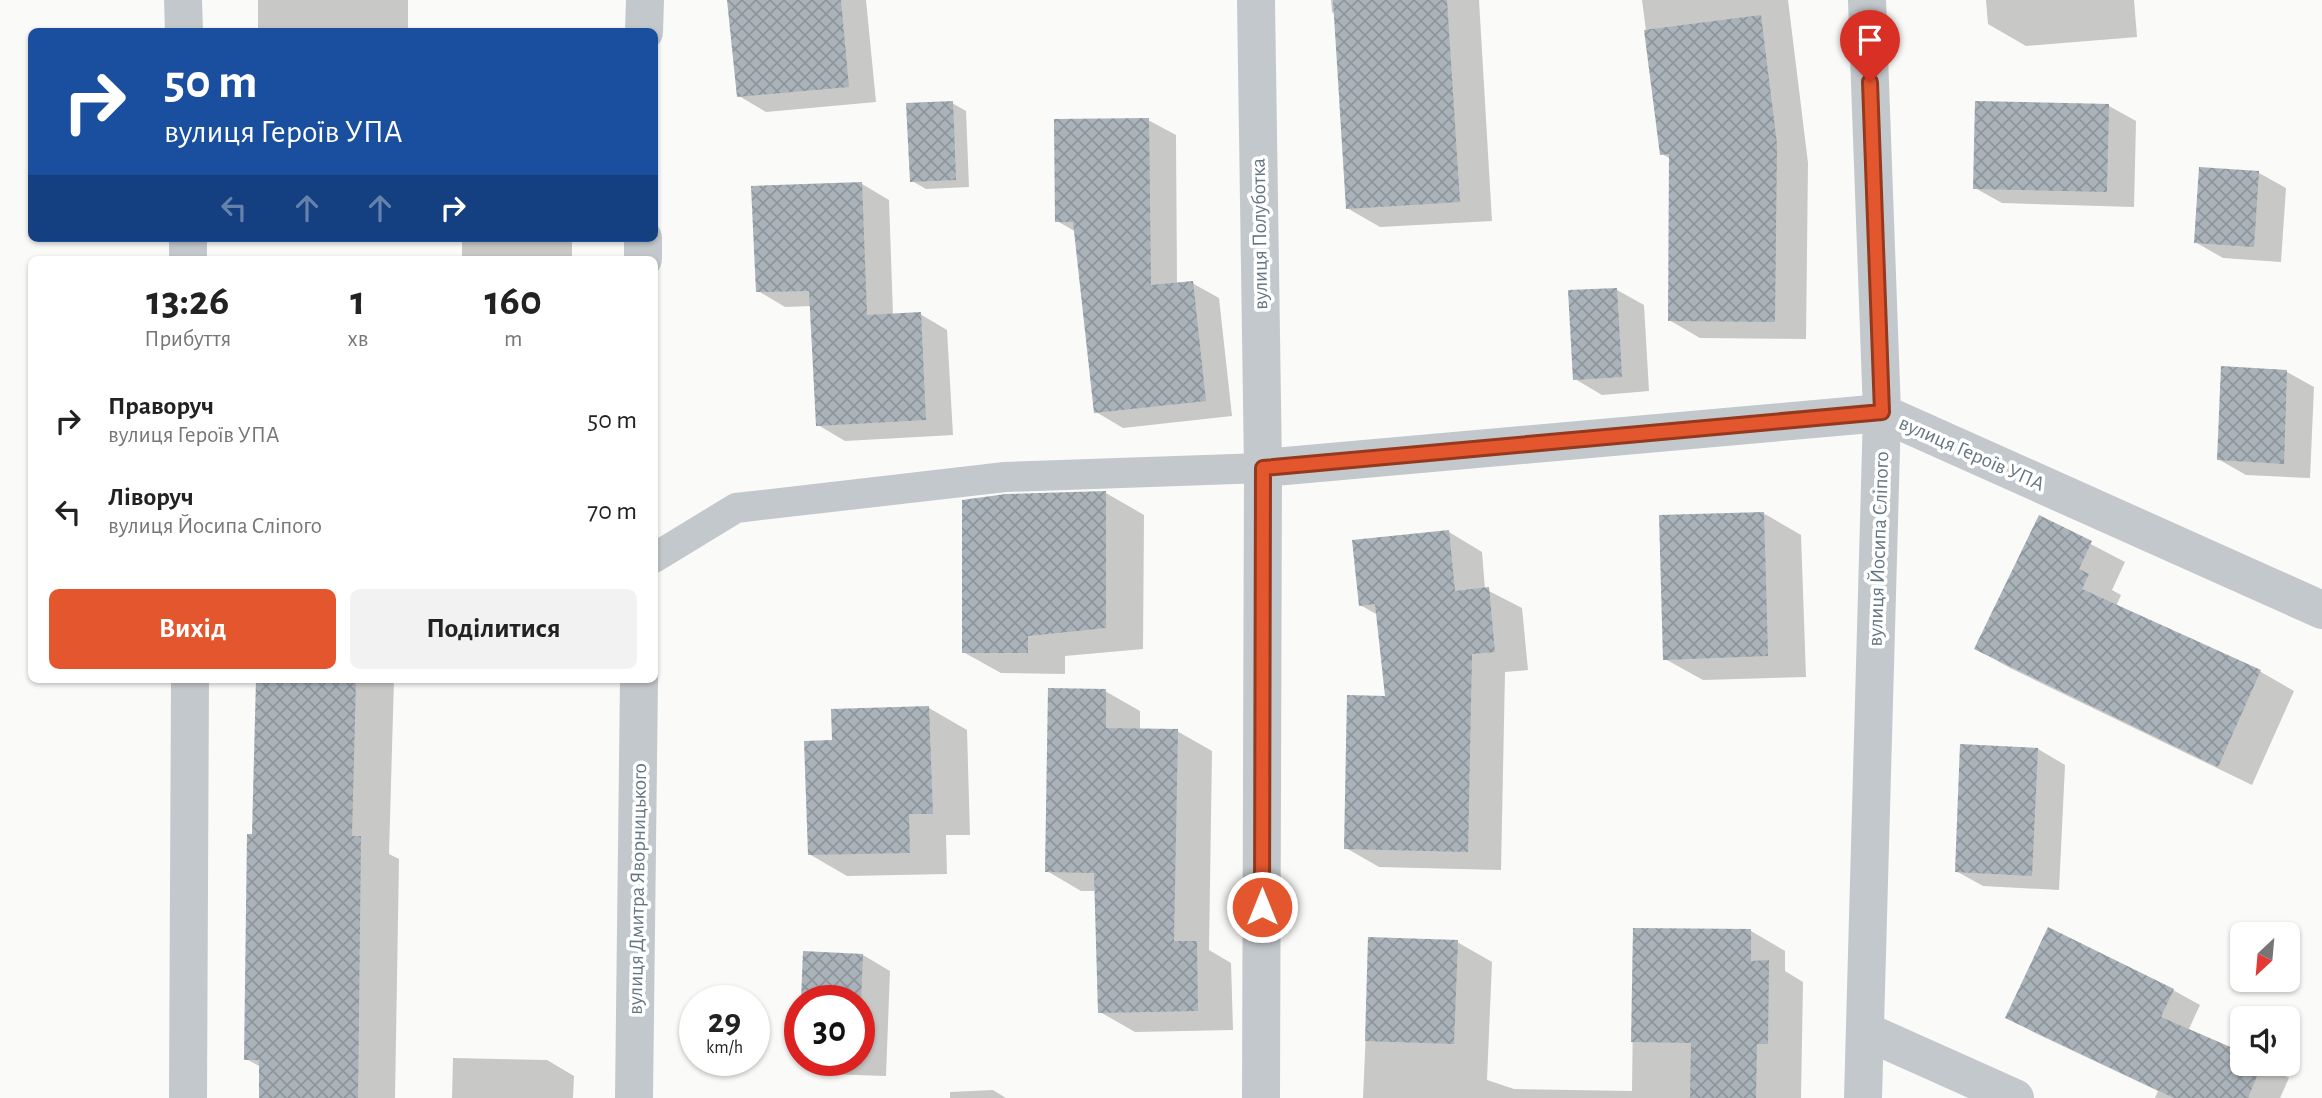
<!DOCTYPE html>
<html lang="uk">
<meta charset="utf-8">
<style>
body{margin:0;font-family:"Alegreya Sans",sans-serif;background:#f2f2f2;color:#222;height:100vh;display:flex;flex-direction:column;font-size:26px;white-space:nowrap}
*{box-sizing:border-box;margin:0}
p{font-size:23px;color:#767676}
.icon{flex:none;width:38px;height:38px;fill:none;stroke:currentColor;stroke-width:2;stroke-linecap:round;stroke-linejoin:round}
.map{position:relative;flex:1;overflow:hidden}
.panel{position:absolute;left:28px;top:256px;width:630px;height:427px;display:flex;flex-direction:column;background:#fff;border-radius:10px;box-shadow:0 2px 5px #0004}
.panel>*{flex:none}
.banner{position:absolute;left:28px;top:28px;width:630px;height:214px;border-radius:10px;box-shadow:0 2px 5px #0004;background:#1a4fa0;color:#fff;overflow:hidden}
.needle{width:46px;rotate:206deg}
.tools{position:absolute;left:2230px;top:922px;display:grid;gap:14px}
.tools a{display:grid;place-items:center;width:70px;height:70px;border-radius:10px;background:#fff;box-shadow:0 2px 5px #0004;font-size:35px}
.speed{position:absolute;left:679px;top:985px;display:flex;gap:14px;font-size:35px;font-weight:700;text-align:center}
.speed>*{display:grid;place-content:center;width:91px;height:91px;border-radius:50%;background:#fff;box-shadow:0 2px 5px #0004;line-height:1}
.speed small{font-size:18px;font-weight:400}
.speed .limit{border:10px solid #d22;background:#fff;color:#111}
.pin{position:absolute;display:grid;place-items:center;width:60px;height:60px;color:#fff;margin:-72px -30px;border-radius:50% 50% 50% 0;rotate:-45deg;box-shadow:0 0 7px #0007}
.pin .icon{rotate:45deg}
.me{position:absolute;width:77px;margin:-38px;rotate:0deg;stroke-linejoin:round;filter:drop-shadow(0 0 5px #0008)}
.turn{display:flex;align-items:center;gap:24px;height:147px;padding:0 21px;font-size:32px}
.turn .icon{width:91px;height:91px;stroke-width:2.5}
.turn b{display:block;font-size:49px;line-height:60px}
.lanes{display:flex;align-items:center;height:66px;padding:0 21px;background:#0003;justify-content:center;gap:35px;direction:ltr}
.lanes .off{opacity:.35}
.eta{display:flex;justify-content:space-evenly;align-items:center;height:119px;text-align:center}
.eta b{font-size:42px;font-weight:700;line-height:49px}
.cta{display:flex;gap:14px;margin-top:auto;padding:14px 21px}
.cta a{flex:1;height:80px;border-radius:10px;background:#e4572e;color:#fff;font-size:28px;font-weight:700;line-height:80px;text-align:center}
.cta a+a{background:#f2f2f2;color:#222}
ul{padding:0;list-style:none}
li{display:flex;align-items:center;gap:21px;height:91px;padding:0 21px}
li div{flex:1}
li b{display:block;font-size:26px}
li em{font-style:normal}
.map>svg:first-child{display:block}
</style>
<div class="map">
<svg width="2322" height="1098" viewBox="0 0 2322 1098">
<defs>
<pattern id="building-cross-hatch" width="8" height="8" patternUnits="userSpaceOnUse" patternTransform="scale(1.75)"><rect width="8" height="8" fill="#aab3b9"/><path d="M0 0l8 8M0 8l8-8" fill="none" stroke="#8e969c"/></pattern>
</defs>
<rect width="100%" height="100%" fill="#fafaf8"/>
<!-- shadow -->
<g fill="#0003">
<rect x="258" y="0" width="150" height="32"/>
<path d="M729,0H866L876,102L766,112L739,96Z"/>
<path d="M1331,0H1479L1492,221L1380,227L1347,208L1336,15L1332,12Z"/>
<path d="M1642,0H1788L1808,163L1806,339L1700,338L1669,320L1671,159L1662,154Z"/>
<path d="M1986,0H2134L2137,37L2026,46L1988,24Z"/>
<path d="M952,103L966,111L969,187L926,189L912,181Z"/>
<path d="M2109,106L2136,121L2134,207L2002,203L1975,188Z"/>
<path d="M1148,120L1176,135L1177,284L1192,283L1219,298L1232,416L1123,428L1096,412L1076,232L1057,221Z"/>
<path d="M2259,173L2286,188L2281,262L2223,258L2195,242Z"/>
<path d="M862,184L889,200L893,315L920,314L947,330L953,435L845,441L818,425L812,306L785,307L758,291Z"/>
<rect x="462" y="238" width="110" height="21"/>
<path d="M1617,290L1644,305L1649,391L1602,395L1575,379Z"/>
<path d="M2287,372L2314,387L2310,478L2246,475L2218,459Z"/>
<path d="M1106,493L1144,515L1143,649L1065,656V674L1001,673L963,652Z"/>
<path d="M1763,513L1801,535L1806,677L1703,680L1665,659Z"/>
<path d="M2039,517L2125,562L2112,590L2121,595L2116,606L2261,672L2294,691L2252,785L2010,668L1976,649Z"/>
<path d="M1449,532L1482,552L1485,589L1522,608L1528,670L1505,672L1501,870L1379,867L1346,848L1387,698L1378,615L1360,605Z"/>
<path d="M258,679H394L389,854L399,859L395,1098H261V1067L246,1059Z"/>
<path d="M1105,691L1140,711V730L1177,731L1212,751L1209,950L1231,963L1233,1030L1135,1032L1100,1012L1096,891H1081L1047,871Z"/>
<path d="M929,708L967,730L970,835H946L947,874L847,876L809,854L833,742Z"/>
<path d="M2038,749L2065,765L2059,890L1983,886L1956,871Z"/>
<path d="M1634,929L1751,931L1785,951V971L1803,982L1801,1098H1363L1370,939L1457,942L1492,962L1487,1080L1514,1089L1632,1091Z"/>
<path d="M863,955L890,971L886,1076L828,1074L806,1060H859V1001H803Z"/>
<path d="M2173,990L2200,1005L2188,1031L2242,1064H2264L2289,1078L2280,1098H2155L2158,1091L2033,1032L2007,1017Z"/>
<path d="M453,1058L547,1060L574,1076L573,1098H452Z"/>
<path d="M993,1090L1006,1098H950V1092Z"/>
</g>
<!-- building -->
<g fill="url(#building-cross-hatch)">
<path d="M727,0H841L849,87L737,97Z"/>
<path d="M1333,0H1447L1460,202L1346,209Z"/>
<path d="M1761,15L1777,144L1775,322L1668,321L1669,154L1660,155L1644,30Z"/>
<path d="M953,101L956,180L910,182L906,103Z"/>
<path d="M1975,101L2109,104L2107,192L1973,189Z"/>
<path d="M1149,118L1151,285L1193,281L1206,401L1094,413L1073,222H1055L1054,119Z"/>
<path d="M2199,167L2259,171L2254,247L2194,243Z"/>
<path d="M862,182L867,315L921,312L926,420L816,426L809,291L756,292L751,186Z"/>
<path d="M1617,288L1622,377L1573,380L1568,290Z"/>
<path d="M2221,366L2287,370L2284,464L2217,460Z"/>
<path d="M1106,491V628L1028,636V653H962V500L1006,494Z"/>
<path d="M1764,512L1768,656L1663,660L1659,515Z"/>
<path d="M2039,515L2092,541L2079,569L2089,574L2082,589L2261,670L2218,767L1974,649Z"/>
<path d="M1449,530L1455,591L1489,587L1495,652L1472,654L1468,852L1344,849L1347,695L1385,696L1375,604L1359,606L1352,540Z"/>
<path d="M256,679H356L352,836H361L358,1098H259V1060H244L247,834H252Z"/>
<path d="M1048,688L1106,689V728L1178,729L1174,941H1197L1198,1011L1098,1013L1094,873L1045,872Z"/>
<path d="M929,706L933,814H909L910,853L808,855L804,741L832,740L831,709Z"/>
<path d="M1960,744L2038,748L2032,876L1955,872Z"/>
<path d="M2048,927L2174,989L2161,1017L2242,1052V1064H2262L2248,1098H2174L2005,1018Z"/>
<path d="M1633,928L1751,929V961L1769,960L1768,1044H1757L1756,1098H1690L1691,1043L1631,1042Z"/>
<path d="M1368,937L1458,940L1454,1044L1365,1041Z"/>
<path d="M803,951L863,954L859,1050V1001H801Z"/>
</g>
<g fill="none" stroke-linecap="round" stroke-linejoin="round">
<!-- lane -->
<path stroke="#c3c8cc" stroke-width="30" d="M654,558L736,508L1005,477L1263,468"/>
<!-- street -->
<g stroke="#c3c8cc" stroke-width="38">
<path d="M183,0L184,32"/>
<path d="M1256,0L1263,468L1261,1098"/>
<path d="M644,32L645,0"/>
<path d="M188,238V259"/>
<path d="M643,259V238"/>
<path d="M1263,468L1882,413L2322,610"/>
<path d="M1865,1031L2015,1098"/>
<path d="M188,1098L190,679"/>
<path d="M634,1098L639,679"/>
<path d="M1863,1098L1882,413L1867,0"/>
</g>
</g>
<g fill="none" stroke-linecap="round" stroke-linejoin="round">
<!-- route casing -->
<g stroke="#94391e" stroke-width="18">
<path id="route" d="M1262,907L1263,468L1882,412L1870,82"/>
</g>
<!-- route -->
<use href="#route" stroke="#e4572e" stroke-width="12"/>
</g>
<g text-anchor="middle" stroke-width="7" stroke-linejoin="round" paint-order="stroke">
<!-- street labels -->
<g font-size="21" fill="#657683" stroke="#fff">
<text transform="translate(1259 234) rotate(-91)" y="7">вулиця Полуботка</text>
<text transform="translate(1972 453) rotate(24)" y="7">вулиця Героїв УПА</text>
<text transform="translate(1878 549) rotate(-88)" y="7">вулиця Йосипа Сліпого</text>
<text transform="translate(637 889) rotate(-89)" y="7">вулиця Дмитра Яворницького</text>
</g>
</g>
</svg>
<div class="tools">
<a><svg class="needle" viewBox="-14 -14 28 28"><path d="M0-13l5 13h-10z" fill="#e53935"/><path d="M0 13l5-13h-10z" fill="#767676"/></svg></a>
<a><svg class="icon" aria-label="sound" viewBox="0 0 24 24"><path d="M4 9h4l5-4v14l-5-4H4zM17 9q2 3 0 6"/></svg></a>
</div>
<div class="speed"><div>29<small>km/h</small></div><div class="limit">30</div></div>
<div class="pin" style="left:1870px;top:82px;background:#d93025"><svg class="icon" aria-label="arrive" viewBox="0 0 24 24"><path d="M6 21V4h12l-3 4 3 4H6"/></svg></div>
<svg class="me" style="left:1262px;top:907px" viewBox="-20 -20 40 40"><circle r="17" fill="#e4572e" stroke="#fff" stroke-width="3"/><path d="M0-11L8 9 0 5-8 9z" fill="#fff"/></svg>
<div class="banner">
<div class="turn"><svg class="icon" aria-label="right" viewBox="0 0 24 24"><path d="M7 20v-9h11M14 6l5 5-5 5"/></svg><div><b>50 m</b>вулиця Героїв УПА</div></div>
<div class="lanes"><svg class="icon off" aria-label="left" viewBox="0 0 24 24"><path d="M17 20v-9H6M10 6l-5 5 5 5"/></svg><svg class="icon off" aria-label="ahead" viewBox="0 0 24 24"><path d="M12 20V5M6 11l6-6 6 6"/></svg><svg class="icon off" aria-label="ahead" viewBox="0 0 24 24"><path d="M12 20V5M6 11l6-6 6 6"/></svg><svg class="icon" aria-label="right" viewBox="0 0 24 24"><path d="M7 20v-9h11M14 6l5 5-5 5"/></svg></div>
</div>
<section class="panel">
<div class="eta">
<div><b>13:26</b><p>Прибуття</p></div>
<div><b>1</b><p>хв</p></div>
<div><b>160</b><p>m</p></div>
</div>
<ul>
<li><svg class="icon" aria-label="right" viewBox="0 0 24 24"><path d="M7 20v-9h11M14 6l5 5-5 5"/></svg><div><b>Праворуч</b><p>вулиця Героїв УПА</p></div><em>50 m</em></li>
<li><svg class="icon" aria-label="left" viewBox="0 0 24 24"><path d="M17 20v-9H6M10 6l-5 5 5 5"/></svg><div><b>Ліворуч</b><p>вулиця Йосипа Сліпого</p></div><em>70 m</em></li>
</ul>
<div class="cta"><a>Вихід</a><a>Поділитися</a></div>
</section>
</div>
